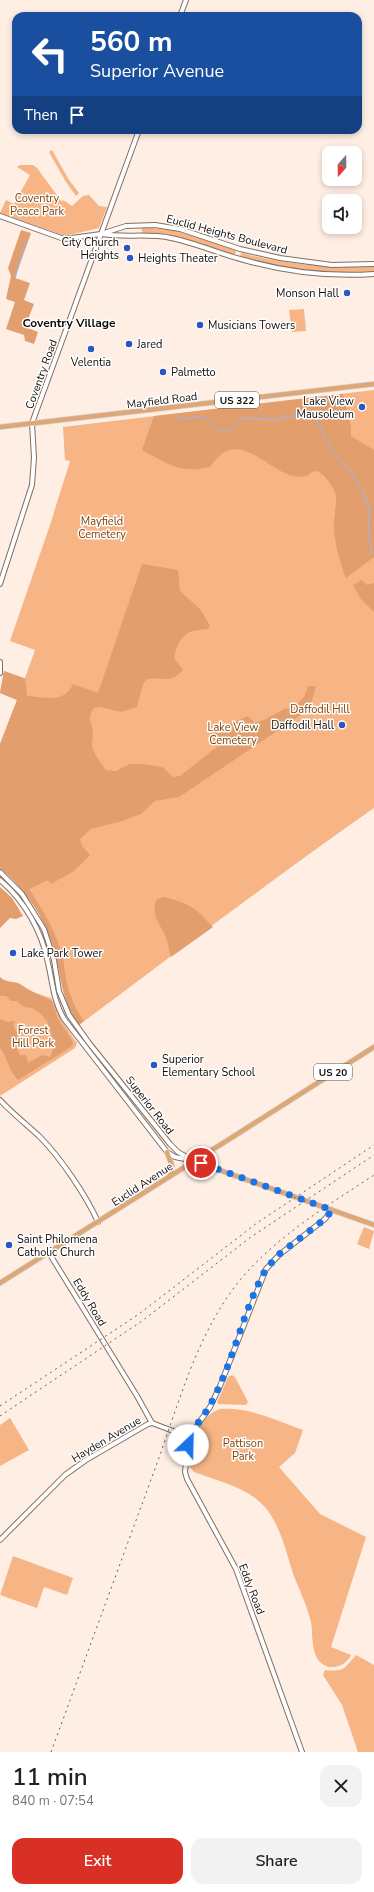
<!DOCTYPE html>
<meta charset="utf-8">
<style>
body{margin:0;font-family:"Nunito Sans",sans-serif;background:#f2f2f2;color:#202124;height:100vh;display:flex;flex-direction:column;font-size:15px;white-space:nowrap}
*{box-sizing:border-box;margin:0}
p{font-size:13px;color:#757577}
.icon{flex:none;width:22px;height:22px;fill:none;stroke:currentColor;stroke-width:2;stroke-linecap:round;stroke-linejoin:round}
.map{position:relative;height:1752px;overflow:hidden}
.sheet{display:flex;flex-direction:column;background:#fff;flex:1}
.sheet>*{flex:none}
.hud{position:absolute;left:12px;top:12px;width:350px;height:122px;border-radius:12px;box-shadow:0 2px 6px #0003;background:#1a4fa0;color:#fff;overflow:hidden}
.needle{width:26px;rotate:200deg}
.tools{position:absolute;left:322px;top:146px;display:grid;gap:8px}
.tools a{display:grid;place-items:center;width:40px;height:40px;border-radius:8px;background:#fff;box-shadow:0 2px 6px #0003;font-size:20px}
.pin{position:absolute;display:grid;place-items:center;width:34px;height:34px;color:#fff;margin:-17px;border:2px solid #fff;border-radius:50%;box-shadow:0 1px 4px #0007}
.me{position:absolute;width:44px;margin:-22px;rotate:24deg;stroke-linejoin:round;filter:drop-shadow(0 0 3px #0008)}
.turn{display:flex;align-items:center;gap:14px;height:84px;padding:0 12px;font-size:18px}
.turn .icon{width:52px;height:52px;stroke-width:2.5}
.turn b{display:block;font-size:28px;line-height:34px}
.then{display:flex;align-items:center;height:38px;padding:0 12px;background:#0003;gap:8px;font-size:15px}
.round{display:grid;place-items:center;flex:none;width:42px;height:42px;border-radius:12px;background:#f2f2f2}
.headline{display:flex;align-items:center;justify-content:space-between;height:68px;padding:0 12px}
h1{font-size:24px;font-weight:600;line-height:30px}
.button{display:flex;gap:8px;margin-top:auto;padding:8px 12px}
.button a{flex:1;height:46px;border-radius:12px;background:#d93025;color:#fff;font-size:16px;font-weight:600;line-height:46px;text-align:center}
.button a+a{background:#f2f2f2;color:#202124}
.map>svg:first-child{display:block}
</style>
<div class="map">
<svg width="374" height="1752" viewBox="0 0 374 1752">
<rect width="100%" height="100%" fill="#feeee3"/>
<!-- green -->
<g fill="#f7b485">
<path d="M52,150L69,180L79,193L76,196L66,182L49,152Z"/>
<path d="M20,165H33L37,168L62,202L63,200L72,206L83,196L89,195L99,206L107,207L99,228L65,236L0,213L6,200L14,204L30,175L17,167Z"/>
<path d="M143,227L177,231L235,249L236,253L233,255L175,237L143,233L141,229Z"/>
<path d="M242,253C285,265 330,268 374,266V272C328,274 286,268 242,258L240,255Z"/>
<path d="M304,309L306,331L292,332L289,310Z"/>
<path d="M374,390V808C274,878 177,952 79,1025C63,1002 62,981 55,955C47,920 27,891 0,868V744L17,700L0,693L4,671L25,678L35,650L10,641L50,525L70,461L65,460L63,427Z"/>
<path d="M0,979L5,983L51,998L62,1021L77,1043L75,1048L0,1096Z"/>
<path d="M364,1227L374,1231L369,1249L357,1244Z"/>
<path d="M232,1375L235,1377L248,1402L246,1405L219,1404L217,1403L228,1377Z"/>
<path d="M220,1409C249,1407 276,1420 303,1430L295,1453L279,1467L320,1514L366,1537L331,1647L351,1655C345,1668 326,1673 317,1658C311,1647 313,1633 311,1622C307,1606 300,1591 294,1576C286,1553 281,1525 264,1506C247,1487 217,1481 194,1472L189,1466C187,1445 199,1416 220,1409Z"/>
<path d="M10,1418L29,1450L0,1466V1425Z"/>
<path d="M13,1556L73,1578L67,1595L44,1587L37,1608L0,1595Z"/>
<path d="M356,1655L374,1665V1752H358L342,1705L323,1675L325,1670C344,1672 344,1669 356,1655Z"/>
</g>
<!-- forest -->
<g fill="#e29e6d">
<path d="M21,230L31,233L15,278L30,283L24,300L34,304L25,327L38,332L34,344L25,341L24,335L6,329L15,302L6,299L11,276L8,268Z"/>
<path d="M343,394L351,427V436L374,450V557L346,578C339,560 334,542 334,523C334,514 338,500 335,492C331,484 323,471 314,471C312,472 309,475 306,476C273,484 241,419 210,467C180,474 168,464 142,450L154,416Z"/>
<path d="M142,564L178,570L180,591L200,609L210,626L208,629C186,630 179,636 174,658L183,670C170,684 163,677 147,679L143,684L137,707L121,712L100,707L94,708C87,718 91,721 93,732C93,736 92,740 92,745C93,753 101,763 106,770L116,771L130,764H142L163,767L173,777L180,776L218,746L210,733L248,716L255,723L266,719L284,709L293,708L304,697L308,686H316L311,704L301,715L179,797L155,801L141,814L122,821L91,829L80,839L82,846L90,855L74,871L51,884L48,880L29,889C43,910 55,930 62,954C64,960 64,966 65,973C68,991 73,1006 84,1021L79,1025C62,1001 62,982 56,955C47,920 27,891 0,868V744L17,700L0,693L4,671L25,679L27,696C45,697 64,704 73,684L98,693Z"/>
<path d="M362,580L367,585L374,583V612L360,598L353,585Z"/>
<path d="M0,887L12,898L23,916L16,919L10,918L0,928Z"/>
<path d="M164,897C191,904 194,907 213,927L171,957C169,950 168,942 165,935C159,922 151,915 156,900Z"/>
<path d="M0,977C6,983 15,981 20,984C30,991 41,996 52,1001L58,1019L72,1040L73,1044L71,1047L18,1080L11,1071L4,1054L0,1048V1019L8,1022L15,1021L13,1025L19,1037C13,1046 17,1047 20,1055H26L28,1063L42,1055L50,1057L52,1053L54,1041L47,1021L40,1013L32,1008L24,1007L17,1001H11L6,996H0Z"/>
</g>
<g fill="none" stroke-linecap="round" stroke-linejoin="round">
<!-- stream -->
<g stroke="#98b7fc" stroke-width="1">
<path d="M15,279L25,242"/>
<path d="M176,417C198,424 194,405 217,429C229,434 234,428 240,419L245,418L275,420L301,414H307L316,420L333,451L349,470L363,491L369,510L368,530L372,554"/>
</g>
<!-- secondary casing -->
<g stroke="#806f63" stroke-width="6">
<g id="secondary">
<path d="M180,16L186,0"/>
<path d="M0,216L64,239L101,234L126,226L155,225L180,229L240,249L280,258L332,265L374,264"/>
<path d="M102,234C125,238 148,233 171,238C196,243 220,254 244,260C286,272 330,277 374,274"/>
<path d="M0,584L32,485L34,458L32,423L139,130"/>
<path d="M0,662V673"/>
<path d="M0,872L22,894L44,929L54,960L59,991L69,1015L89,1043L170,1144L178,1152L194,1161"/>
<path d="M0,880C25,901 42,932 48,963C53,984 53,1000 64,1019L167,1152L175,1157L190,1160"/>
<path d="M0,1100C12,1113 26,1124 39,1136C60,1157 86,1195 98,1222"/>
<path d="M49,1253L137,1396L152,1423"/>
<path d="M189,1437L185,1472L187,1479L236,1569L302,1752"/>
<path d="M0,1540L65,1475L86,1460L148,1424L152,1423L189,1437L210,1407L220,1386L266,1269L279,1255L325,1219L332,1210"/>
</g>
</g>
<!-- primary casing -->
<g stroke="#d5d3d3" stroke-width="6">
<g id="primary">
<path d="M0,427L374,384"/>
<path d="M167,1152L172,1166L170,1176"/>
<path d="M194,1161L374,1225"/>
<path d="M0,1283L239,1133L374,1047"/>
</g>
</g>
<!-- secondary -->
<use href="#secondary" stroke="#fff" stroke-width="4"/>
<!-- primary -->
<use href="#primary" stroke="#dda776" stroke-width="4.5"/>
<!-- rail -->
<g stroke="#6a6059" stroke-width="1" stroke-dasharray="2 4" stroke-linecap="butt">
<path d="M0,1406L139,1314L257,1223L374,1145"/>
<path d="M0,1416L142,1321L251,1237L374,1155"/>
<path d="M51,1752C86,1657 121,1561 156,1466C179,1403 197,1333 240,1280C277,1236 327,1206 374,1175"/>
</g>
</g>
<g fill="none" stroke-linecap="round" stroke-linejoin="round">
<!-- route -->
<path stroke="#1a73e8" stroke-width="7" stroke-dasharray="0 12.6" d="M188,1445C190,1430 203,1418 210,1405C234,1362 242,1312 266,1269L278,1255L325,1219L332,1210L201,1163"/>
</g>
<!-- markers -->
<g fill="#2c55c4" stroke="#fff" stroke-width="1.5">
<circle cx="127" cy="248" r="4"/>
<circle cx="130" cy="258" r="4"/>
<circle cx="347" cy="293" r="4"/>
<circle cx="200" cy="325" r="4"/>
<circle cx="129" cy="344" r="4"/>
<circle cx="91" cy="349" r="4"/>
<circle cx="163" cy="372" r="4"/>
<circle cx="362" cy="407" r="4"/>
<circle cx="342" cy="725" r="4"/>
<circle cx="13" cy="953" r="4"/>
<circle cx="154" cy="1065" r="4"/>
<circle cx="9" cy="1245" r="4"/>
</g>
<g text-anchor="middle" stroke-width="3" stroke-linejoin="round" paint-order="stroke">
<!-- shield labels -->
<g fill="#fff" stroke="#5a5652" stroke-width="1">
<rect x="215" y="392" width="44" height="16" rx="3"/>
<rect x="314" y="1064" width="38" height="16" rx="3"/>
</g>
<g font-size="10" font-weight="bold" fill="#130d08">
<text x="237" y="404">US 322</text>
<text x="333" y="1076">US 20</text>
</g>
<!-- park labels -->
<g font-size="11" fill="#814304" stroke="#fff">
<text x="37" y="202">Coventry<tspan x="37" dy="13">Peace Park</tspan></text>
<text x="102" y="525">Mayfield<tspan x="102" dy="13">Cemetery</tspan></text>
<text x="320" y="713">Daffodil Hill</text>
<text x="233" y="731">Lake View<tspan x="233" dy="13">Cemetery</tspan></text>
<text x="33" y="1034">Forest<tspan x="33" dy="13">Hill Park</tspan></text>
<text x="243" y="1447">Pattison<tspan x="243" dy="13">Park</tspan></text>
</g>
<!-- street labels -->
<g font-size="11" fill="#130d08" stroke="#fff">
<text transform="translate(227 234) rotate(15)" y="4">Euclid Heights Boulevard</text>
<text transform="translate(41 374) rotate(-70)" y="4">Coventry Road</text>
<text transform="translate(162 400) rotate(-7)" y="4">Mayfield Road</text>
<text transform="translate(150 1105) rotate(52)" y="4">Superior Road</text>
<text transform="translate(142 1184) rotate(-33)" y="4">Euclid Avenue</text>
<text transform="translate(90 1302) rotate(59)" y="4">Eddy Road</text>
<text transform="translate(106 1439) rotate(-31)" y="4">Hayden Avenue</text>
<text transform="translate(252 1589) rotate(69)" y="4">Eddy Road</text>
</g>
<!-- poi labels -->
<g font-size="11" fill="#130d08" stroke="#fff" text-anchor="start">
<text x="119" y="246" text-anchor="end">City Church<tspan x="119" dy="13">Heights</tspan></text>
<text x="138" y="262">Heights Theater</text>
<text x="339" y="297" text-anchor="end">Monson Hall</text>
<text x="208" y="329">Musicians Towers</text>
<text x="137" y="348">Jared</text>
<text x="91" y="366" text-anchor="middle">Velentia</text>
<text x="171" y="376">Palmetto</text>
<text x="354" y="405" text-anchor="end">Lake View<tspan x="354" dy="13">Mausoleum</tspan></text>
<text x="334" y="729" text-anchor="end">Daffodil Hall</text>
<text x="21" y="957">Lake Park Tower</text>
<text x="162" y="1063">Superior<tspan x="162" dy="13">Elementary School</tspan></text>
<text x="17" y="1243">Saint Philomena<tspan x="17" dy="13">Catholic Church</tspan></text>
</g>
<!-- neighbourhood labels -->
<g font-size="12" font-weight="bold" fill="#130d08" stroke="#fff">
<text x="69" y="327">Coventry Village</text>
</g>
</g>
</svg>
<div class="tools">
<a><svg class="needle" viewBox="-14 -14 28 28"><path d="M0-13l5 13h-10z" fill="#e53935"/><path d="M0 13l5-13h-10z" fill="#757577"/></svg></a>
<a><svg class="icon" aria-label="sound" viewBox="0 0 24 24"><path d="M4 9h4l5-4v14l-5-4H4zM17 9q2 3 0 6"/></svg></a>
</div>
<div class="pin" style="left:201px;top:1163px;background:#d93025"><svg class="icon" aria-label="arrive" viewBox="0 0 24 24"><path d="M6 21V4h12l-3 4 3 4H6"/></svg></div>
<svg class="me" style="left:188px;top:1445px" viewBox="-20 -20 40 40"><circle r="19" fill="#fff"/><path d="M0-13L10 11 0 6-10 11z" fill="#1a73e8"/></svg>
<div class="hud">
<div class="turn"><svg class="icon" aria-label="left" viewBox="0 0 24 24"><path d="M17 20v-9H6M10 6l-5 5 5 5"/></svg><div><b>560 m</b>Superior Avenue</div></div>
<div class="then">Then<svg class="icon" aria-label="arrive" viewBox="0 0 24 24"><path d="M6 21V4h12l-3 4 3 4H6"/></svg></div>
</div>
</div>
<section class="sheet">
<div class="headline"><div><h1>11 min</h1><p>840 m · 07:54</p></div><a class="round"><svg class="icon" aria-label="close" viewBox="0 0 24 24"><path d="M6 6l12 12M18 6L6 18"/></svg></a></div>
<div class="button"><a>Exit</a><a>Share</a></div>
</section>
